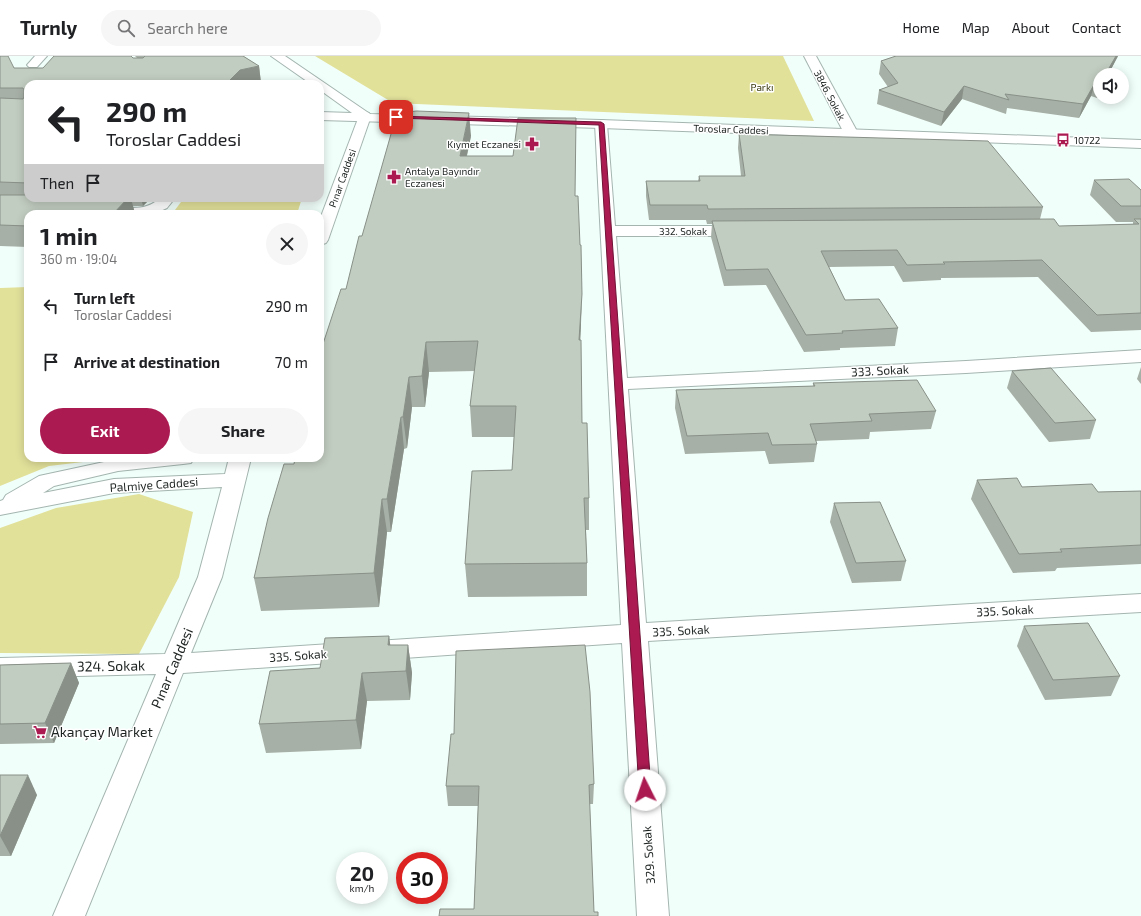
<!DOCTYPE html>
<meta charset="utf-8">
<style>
body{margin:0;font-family:"Exo 2",sans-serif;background:#f6f6f6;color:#202124;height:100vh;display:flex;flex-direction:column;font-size:15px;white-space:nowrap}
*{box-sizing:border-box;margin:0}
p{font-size:13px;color:#757577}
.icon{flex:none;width:22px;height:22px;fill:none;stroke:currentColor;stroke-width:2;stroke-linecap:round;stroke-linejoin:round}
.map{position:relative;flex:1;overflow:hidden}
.sheet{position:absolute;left:24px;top:154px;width:300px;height:252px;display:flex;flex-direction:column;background:#fff;border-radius:12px;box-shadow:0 2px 10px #0003}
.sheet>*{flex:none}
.banner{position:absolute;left:24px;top:24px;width:300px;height:122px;border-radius:12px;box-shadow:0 2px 10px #0003;background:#fff;color:#202124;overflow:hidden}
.controls{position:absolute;left:1093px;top:12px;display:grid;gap:8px}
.controls a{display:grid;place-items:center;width:36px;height:36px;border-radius:50%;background:#fff;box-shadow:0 2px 10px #0003;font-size:20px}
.speed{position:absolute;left:336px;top:796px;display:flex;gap:8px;font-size:20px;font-weight:700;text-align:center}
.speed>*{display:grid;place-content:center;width:52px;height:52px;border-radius:50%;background:#fff;box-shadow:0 2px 10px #0003;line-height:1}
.speed small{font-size:10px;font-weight:400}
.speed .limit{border:6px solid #d22;background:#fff;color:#111}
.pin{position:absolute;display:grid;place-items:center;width:34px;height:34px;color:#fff;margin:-17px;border-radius:8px;box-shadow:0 2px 6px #0006}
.me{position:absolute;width:44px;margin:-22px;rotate:356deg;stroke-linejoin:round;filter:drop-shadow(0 0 3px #0008)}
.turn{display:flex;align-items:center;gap:14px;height:84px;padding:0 16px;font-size:18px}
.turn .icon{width:52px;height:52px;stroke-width:2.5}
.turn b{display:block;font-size:28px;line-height:34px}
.then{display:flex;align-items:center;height:38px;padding:0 16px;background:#0003;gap:8px;font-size:15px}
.round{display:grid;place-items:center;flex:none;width:42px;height:42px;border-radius:21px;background:#f6f6f6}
.head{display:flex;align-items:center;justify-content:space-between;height:68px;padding:0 16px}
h1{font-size:24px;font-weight:700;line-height:30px}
.cta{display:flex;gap:8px;margin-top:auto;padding:8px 16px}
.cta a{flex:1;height:46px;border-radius:24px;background:#ab1b51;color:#fff;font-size:16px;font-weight:700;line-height:46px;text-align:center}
.cta a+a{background:#f6f6f6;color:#202124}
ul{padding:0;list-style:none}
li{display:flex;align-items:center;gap:12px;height:56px;padding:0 16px}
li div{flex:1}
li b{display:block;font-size:15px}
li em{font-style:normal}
header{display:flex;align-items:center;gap:24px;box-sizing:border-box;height:56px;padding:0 20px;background:#fff;border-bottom:1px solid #e0e0e0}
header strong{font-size:19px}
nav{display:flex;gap:22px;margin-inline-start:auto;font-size:14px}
.search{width:280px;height:36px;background:#f6f6f6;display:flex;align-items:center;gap:10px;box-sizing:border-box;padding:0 14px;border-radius:22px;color:#757577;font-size:15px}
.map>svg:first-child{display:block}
</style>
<header>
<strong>Turnly</strong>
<div class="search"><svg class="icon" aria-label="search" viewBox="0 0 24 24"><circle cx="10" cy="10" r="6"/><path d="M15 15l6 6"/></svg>Search here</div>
<nav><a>Home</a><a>Map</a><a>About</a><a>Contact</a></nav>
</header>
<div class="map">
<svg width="1141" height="860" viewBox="0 0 1141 860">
<rect width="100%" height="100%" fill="#f1fffb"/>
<!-- green -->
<g fill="#e2e19a">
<path d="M315,0H783L814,65L393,47Z"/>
<path d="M184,142H302L297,158H172Z"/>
<path d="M28,231V402H117L49,410L0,430V232Z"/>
<path d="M139,438L193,456L179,521L139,598L0,597V472L56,452Z"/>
</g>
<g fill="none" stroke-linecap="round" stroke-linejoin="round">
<!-- street casing -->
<g stroke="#a4b5b0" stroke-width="2">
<g id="street">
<path d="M35,0H47L37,11H29L27,9Z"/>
<path d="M804,0H816L858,77L856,80H846L844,77Z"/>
<path d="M365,56L369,57L371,60L328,184L326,187L320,189V163L359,60L361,57Z"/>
<path d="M601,64L606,65L607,68L615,170H742L748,172L750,175L748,178L742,180H616L627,322L966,305L1141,294V306L966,317L628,333L646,567L1141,538V556L648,585L669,860H637L622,587L183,617L85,860H53L156,618L0,622V602L165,598L198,521L222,431L114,437L0,459V445L3,444L6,439L39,420L118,403L194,402L191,407L183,408L118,415L54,430L43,437L114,423L225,418L229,402H251L222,521L191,597L621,569L595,68L596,65Z"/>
<path d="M160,142H175L167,152L154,158H99L96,155L99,152C120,147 141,160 160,142Z"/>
</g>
</g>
<!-- secondary casing -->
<g stroke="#a4b5b0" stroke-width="2">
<path id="secondary" d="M271,0H285L370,58L601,64L1141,84V92L601,72L320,64V56L352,57L320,34V28H311Z"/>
</g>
<!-- street -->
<use href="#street" fill="#fff" fill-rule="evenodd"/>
<!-- secondary -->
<use href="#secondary" fill="#fff" fill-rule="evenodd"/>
</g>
<!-- wall -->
<g fill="#a7b0a6">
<path d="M0,0L14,12H43L137,2L135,0H243L259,10L261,27L255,28H28V142H151L143,150H133L135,158H28V191L0,190Z"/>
<path d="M896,0H1118L1108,19H1100V35L1097,42L1091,40L1079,62L1007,52L1006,58L962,43L941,70L877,48L879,34L888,31L879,18L881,5Z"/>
<path d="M739,78L1043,151L1040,163L1059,170L1133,168V166H1116L1090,139L1094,124L1141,134V274L1091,276L1038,221L941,222V224L903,226L894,210L829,211L845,244L898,272L895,290L840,292V294L804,296L766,229L724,230L711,181L712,168H707L706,164H649L646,140V125H698L699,120H741L738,92Z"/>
<path d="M471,80L467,100L575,140L581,267L580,284L582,367L589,442V474H586L587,507V540L468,541L465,508L512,414L514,381H472L470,350L475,315L429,316L425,351H412L407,392L404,393L391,476H387L379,551L261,555L254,522L294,408L346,233Z"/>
<path d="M28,192V210L24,196Z"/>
<path d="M1141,311V328L1137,323Z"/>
<path d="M1012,315L1096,364L1090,383L1049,386L1007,332Z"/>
<path d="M813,327L936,355L931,373L870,376L869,383L816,385L817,388L814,406L769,408L765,395L685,398L675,352L676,334L813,330Z"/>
<path d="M977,424L1022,431L1098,436L1141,435V508L1057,512L1055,515L1013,517L971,443Z"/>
<path d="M834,447L906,505L901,525L852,527L830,466Z"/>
<path d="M1024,570L1120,620L1111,640L1045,644L1017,590Z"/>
<path d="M389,580L390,589H408L412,617L410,644L367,645L361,693L266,697L259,668L320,612Z"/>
<path d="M71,607L79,627L54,687L0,688V609Z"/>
<path d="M454,678L594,728L593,748H590L474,853L478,750H448L446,730Z"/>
<path d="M0,719L37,739L11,800H0Z"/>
</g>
<!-- shaded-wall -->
<g fill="#889087">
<path d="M1116,0H1118L1108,19H1105Z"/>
<path d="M259,10L261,27L255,28H226L240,14Z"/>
<path d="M1095,27L1091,40L1079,62L1083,48Z"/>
<path d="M964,30L962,43L941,70L944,56Z"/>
<path d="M1100,30V35L1097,42Z"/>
<path d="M469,57L471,80L461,125L460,100Z"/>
<path d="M128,142H131L135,158H113Z"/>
<path d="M141,142H151L143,150Z"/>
<path d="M582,238L581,267L579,314V284Z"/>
<path d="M426,286L429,316L425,351L422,320Z"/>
<path d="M409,321L412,351L407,392L403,361Z"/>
<path d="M401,361L404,393L391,476L387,443Z"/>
<path d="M382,443L387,476L379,551L374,517Z"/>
<path d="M389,580L393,608L388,589Z"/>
<path d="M408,589L412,617L410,644L406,615Z"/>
<path d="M71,607L79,627L54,687L45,667Z"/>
<path d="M362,617L367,645L361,693L356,664Z"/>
<path d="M28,719L37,739L11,800L0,780Z"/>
</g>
<!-- building -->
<g fill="#c2cdc1" stroke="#889087">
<path d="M0,0H8L14,12H43L54,0H131L133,2H143L145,0H243L259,10L240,14L226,28H28V127L0,126V42L23,43L24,41V34L23,32H0Z"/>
<path d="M896,0H1116L1105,19H1100V28L1095,27L1083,48L1005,38L1009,44L964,30L944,56L879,34L898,27L881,5Z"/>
<path d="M417,55L469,57L460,100H513L518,62H576L575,140H578L580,189H581L582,238L579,284H581L582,367H587L589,442H584L587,507L465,508L472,415L512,414L516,350H470L478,285L426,286L422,320L409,321L403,361H401L387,443H382L374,517L254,522L268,462L284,408H294L295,402H320V297L341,233H346L359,180H362L397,57Z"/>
<path d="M739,78L988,85L1043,151L708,153L707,149H650L646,125H700L699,120H745Z"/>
<path d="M1129,123L1141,134V150H1121L1094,124Z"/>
<path d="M0,139H28V142H128L113,158H28V170L0,169Z"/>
<path d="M1054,163L1059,170L1139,168L1134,163H1141V257L1097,259L1042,204L943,206L945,208L907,209L897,194L821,195L845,244L879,243L898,272L842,275L843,277L806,279L768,213L726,214L712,165Z"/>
<path d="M28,192V196H24Z"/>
<path d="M1051,312L1096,364L1055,367L1012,315Z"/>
<path d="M917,324L936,355L869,358L872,365L810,368L817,388L772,389L768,377L687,380L676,334L815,330L813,327Z"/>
<path d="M1017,422L1022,431L1092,428L1098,436L1141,435V489L1060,493L1062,496L1019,498L977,424Z"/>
<path d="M880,446L906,505L856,507L834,447Z"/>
<path d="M1088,567L1120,620L1053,624L1024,570Z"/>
<path d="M389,580L388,589H408L406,615L362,617L356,664L259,668L270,615L320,612L325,582Z"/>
<path d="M585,589L590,636L594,728L589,729L594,856H598V860H439L440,853H474L479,730H446L451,678H454L456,595Z"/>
<path d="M71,607L45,667L0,668V609Z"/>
<path d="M0,719H28L0,780Z"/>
</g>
<!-- route -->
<path fill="#ab1b51" stroke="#6f1235" d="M394,60L601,66L604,68L651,734L649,738L645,739L640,738L639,734L599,69L396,62H394Z"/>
<!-- icons -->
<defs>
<g id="bus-bare" transform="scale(1.08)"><path d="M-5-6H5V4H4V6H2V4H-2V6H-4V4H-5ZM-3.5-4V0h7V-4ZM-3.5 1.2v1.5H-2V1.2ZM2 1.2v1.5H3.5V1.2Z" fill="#ab1b51" stroke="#fff" stroke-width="2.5" paint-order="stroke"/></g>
<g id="pharmacy-bare" transform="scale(1.08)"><path d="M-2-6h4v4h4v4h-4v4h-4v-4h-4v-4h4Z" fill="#ab1b51" stroke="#fff" stroke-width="2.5" paint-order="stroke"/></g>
<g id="supermarket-bare" transform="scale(1.08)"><path d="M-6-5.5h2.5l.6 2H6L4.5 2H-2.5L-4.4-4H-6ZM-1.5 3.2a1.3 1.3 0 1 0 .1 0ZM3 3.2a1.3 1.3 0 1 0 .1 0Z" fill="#ab1b51" stroke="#fff" stroke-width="2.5" paint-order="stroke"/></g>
</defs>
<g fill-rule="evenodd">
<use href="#bus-bare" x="1063" y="84"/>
<use href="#pharmacy-bare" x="532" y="88"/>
<use href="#pharmacy-bare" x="394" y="121"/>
<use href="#supermarket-bare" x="40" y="676"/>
</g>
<g text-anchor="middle" stroke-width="3" stroke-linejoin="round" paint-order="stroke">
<!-- far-park labels -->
<g font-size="10" fill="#343308" stroke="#fff">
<text x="762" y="35">Parkı</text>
</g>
<!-- far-street labels -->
<g font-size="10" fill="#1d2321" stroke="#fff">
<text transform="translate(830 39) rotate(62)" y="4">3846. Sokak</text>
<text transform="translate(731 73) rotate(2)" y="4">Toroslar Caddesi</text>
<text transform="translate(342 122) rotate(-70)" y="4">Pınar Caddesi</text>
<text x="683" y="179">332. Sokak</text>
</g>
<!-- far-poi labels -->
<g font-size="10" fill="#1d2321" stroke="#fff" text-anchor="start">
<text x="1074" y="88">10722</text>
<text x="521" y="92" text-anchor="end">Kıymet Eczanesi</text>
<text x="405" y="119">Antalya Bayındır<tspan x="405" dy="12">Eczanesi</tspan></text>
</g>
<!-- street labels -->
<g font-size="12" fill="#1d2321" stroke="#fff">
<text transform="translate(880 315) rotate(-3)" y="4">333. Sokak</text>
<text transform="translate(154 429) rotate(-4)" y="4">Palmiye Caddesi</text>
<text transform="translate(1005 555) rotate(-3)" y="4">335. Sokak</text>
<text transform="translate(681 575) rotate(-3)" y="4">335. Sokak</text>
<text transform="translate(298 600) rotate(-4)" y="4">335. Sokak</text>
<text transform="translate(649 799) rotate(-94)" y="4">329. Sokak</text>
</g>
<!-- near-street labels -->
<g font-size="14" fill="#1d2321" stroke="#fff">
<text transform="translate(111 610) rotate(-1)" y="5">324. Sokak</text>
<text transform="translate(172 612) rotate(-67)" y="5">Pınar Caddesi</text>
</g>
<!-- near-poi labels -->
<g font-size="14" fill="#1d2321" stroke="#fff" text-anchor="start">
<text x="51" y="681">Akançay Market</text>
</g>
</g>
</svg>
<div class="controls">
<a><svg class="icon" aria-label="sound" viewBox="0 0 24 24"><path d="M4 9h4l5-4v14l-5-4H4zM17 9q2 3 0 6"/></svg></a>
</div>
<div class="speed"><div>20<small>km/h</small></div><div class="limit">30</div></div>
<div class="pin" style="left:396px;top:61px;background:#d93025"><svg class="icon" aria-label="arrive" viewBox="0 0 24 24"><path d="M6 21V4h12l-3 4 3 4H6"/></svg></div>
<svg class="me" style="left:645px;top:734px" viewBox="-20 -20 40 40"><circle r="19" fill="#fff"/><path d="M0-13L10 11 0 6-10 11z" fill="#ab1b51"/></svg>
<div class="banner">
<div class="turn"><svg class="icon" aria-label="left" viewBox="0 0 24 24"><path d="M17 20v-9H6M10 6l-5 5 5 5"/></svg><div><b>290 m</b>Toroslar Caddesi</div></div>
<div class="then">Then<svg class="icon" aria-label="arrive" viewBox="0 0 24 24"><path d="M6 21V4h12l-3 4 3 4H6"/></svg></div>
</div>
<section class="sheet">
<div class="head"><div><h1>1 min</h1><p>360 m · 19:04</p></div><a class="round"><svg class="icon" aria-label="close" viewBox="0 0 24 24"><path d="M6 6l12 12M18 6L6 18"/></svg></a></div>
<ul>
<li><svg class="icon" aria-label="left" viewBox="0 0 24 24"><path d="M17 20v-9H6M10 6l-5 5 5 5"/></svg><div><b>Turn left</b><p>Toroslar Caddesi</p></div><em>290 m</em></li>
<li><svg class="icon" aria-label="arrive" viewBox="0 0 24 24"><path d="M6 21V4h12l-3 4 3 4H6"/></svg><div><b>Arrive at destination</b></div><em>70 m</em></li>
</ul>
<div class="cta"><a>Exit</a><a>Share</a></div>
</section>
</div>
